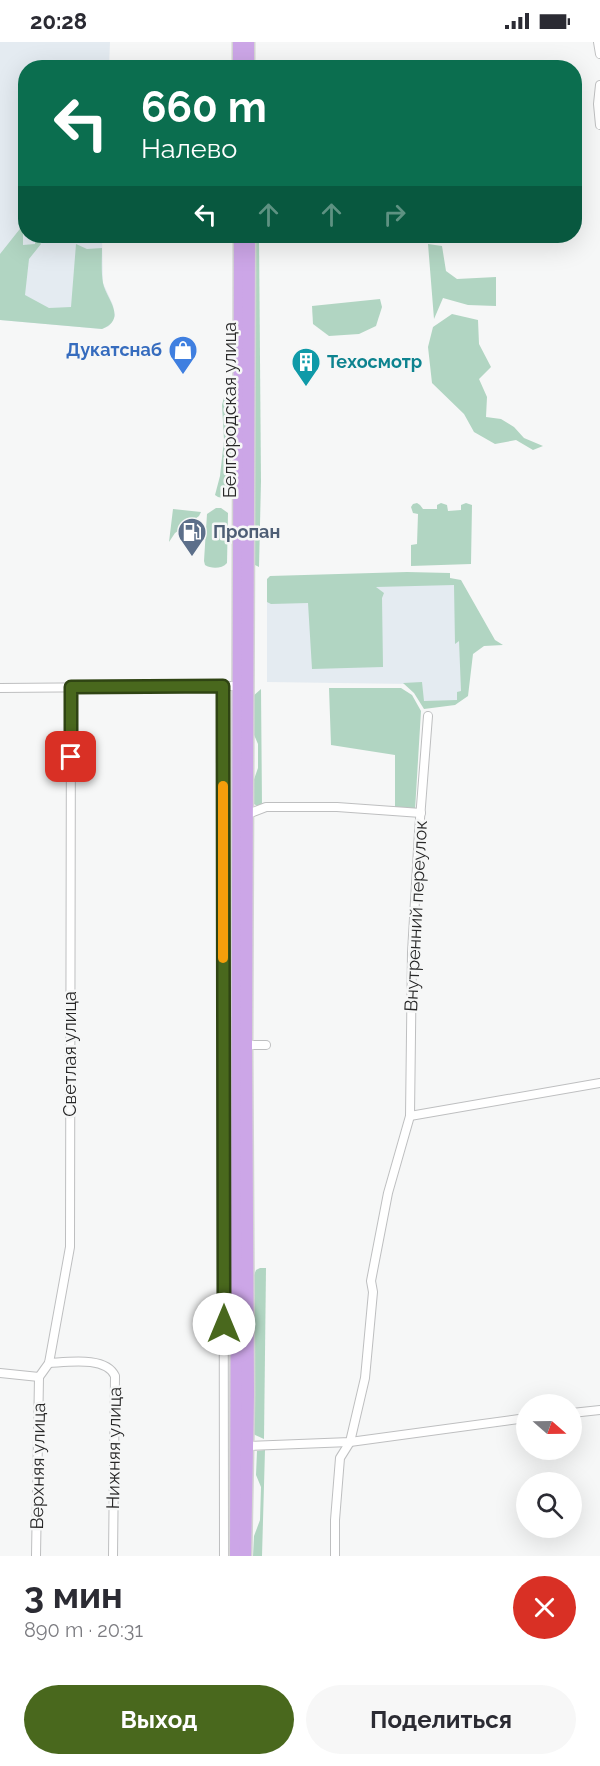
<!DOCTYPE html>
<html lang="ru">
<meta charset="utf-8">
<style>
body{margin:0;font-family:Raleway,sans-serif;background:#f7f7f7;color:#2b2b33;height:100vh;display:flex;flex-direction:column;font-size:22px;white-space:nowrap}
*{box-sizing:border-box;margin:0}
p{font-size:20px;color:#7c7c81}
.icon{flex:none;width:33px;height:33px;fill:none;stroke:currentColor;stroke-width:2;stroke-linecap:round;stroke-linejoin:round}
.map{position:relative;height:1514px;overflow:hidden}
.panel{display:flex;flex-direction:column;background:#fff;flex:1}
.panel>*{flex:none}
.hud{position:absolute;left:18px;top:18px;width:564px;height:183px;border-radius:24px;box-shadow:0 6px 24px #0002;background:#0b6e4f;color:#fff;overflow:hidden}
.needle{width:39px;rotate:110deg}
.buttons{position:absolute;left:516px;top:1352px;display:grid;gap:12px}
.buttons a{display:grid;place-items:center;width:66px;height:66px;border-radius:50%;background:#fff;box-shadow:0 6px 24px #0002;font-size:30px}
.pin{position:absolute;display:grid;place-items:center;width:51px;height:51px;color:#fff;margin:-26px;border-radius:12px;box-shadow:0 3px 9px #0006}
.me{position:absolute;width:66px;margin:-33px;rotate:0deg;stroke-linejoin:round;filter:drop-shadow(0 0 4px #0008)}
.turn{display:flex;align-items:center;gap:21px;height:126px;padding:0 24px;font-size:27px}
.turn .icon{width:78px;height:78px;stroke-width:2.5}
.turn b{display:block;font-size:42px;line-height:51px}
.lanes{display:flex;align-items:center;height:57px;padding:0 24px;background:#0003;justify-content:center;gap:30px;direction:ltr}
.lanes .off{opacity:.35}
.round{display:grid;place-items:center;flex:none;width:63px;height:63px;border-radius:32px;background:#f7f7f7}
.summary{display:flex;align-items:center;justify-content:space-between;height:102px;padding:0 24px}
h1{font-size:36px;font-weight:700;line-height:45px}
.primary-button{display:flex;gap:12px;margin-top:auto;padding:12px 24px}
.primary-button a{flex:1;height:69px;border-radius:36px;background:#49681d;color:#fff;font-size:24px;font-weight:700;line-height:69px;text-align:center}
.primary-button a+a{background:#f7f7f7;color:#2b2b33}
.status{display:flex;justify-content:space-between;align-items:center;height:42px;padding:0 30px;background:#fff;direction:ltr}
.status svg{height:16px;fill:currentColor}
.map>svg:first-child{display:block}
</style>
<div class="status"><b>20:28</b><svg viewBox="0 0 49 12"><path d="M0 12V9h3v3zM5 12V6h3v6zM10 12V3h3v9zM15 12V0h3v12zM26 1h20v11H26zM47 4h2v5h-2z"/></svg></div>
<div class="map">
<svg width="600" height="1514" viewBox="0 0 600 1514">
<rect width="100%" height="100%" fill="#f6f7f7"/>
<!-- built -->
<g fill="#e4ebf1">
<path d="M0,0H110L109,25L26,26V194H102L103,241L113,263L115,274L109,284L102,287L0,278Z"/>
<path d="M459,538L463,655L455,661L422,662L410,642L267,640V542Z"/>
</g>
<!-- green -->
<g fill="#b1d5c2">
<path d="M23,183V203L35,202V194L41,202L29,217L25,253L49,266L71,265L76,202L87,207L102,206C102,217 101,230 103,241C106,257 128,276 102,287L0,278V212Z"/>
<path d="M252,194H259L261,439L259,525L253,522Z"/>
<path d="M428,202L442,204L446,229L457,237L496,235V264L468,263L443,256L434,277Z"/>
<path d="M380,257L382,265L376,284L359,292L329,294L313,282L312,264Z"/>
<path d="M452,272L478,278L479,302L491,325L479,337L487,355L486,375L501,377L514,385L524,396L543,404L533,408L516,398L495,402L474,390L464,372L432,341L428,305L433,285Z"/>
<path d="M227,349H230L231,450L223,456L218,455L215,453L220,434L224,398L222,363L224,355Z"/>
<path d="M417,461L420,463L423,467H437V463L441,461L447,463L448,469L461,468V463L466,461L472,463L471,522L411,524V503L417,502L418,472L413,471L411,465L413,462Z"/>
<path d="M216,466H221L228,471L227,521C222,527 211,527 205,523L204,519L207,472Z"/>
<path d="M173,467L201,470L199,474L175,491L169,500Z"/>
<path d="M407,530L450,531V536L461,538L495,598L503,603L484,604L473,612L468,654L455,663L424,667L414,651L403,641L422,640L424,659L457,658V650L461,649L459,599L455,602L454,543L376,545L384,551L382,556L383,625L312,627L308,561L271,562L267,560V537L270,534Z"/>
<path d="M329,646H401L412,653L421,669L415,768L395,765V713L331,703Z"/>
<path d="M261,647L262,763L257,764L251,760L252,743L258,726V702L251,686L252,655Z"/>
<path d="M260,1226H266L264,1397L253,1392L254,1233L256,1228Z"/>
<path d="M265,1408L262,1514H253L254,1494L260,1478L261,1445L256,1433L257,1409Z"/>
</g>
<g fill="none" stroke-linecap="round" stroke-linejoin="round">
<!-- minor casing -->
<g stroke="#bebfc0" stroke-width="10">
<g id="minor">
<path d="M598,0L600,12"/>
<path d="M600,43L598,62L600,83"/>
<path d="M223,644L224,1514"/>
<path d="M0,646L239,644"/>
<path d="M248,772L266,765H337L421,771"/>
<path d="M246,1003H266"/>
<path d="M410,1074L600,1041"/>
<path d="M49,1321C68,1320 106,1314 115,1334L113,1514"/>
<path d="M0,1331L39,1335"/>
<path d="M39,1335L49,1321L70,1205L71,645"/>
<path d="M572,1371L600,1368"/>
<path d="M247,1404L350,1400L526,1376"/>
<path d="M36,1514L39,1335"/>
<path d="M335,1514V1478L340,1416L350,1400L365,1336L373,1250L371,1239L388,1151L410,1074L412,910L419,790L428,674"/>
</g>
</g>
<!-- primary casing -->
<g stroke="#d4d4d4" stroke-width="15">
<g id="primary">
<path d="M239,0V26"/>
<path d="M248,0V26"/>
<path d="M236,1514L240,194"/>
<path d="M245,1514L248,1352L246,1003L249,194"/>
</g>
</g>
<!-- minor -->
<use href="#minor" stroke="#fff" stroke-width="8"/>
<!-- primary -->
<use href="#primary" stroke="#cca6e7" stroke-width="12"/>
</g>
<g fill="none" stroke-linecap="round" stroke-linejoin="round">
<!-- route casing -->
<g stroke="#2f4413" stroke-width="15">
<path id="route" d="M71,715V645L223,644L224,1282"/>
</g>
<!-- route -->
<use href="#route" stroke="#49681d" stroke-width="10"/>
<!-- slow -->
<path stroke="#f59e0b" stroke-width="10" d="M223,744V916"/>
</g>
<!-- icons -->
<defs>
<g id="shop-pin" transform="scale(1.5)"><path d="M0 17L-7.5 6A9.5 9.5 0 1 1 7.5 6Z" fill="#3f7fe0" stroke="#f6f7f7"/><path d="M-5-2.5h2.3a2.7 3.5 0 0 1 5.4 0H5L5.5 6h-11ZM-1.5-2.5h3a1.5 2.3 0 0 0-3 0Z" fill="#fff"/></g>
<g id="building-pin" transform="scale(1.5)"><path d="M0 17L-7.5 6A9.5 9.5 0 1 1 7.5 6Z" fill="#0f9aa8" stroke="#f6f7f7"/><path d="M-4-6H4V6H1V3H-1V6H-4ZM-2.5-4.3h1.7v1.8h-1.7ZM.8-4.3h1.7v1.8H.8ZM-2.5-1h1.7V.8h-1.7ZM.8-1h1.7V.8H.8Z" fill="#fff"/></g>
<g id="fuel-pin" transform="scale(1.5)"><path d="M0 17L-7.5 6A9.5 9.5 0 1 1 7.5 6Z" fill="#5c6f8a" stroke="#f6f7f7"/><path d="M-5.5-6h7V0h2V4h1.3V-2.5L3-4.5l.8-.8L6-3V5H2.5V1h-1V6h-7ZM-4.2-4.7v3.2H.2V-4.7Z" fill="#fff"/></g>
</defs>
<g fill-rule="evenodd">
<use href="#shop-pin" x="183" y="308"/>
<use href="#building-pin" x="306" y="320"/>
<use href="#fuel-pin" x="192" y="490"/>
</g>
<g text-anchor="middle" stroke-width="5" stroke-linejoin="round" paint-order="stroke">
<!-- shop labels -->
<g font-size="18" font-weight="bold" fill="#366cbe" stroke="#f6f7f7" text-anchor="end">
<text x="162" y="314">Дукатснаб</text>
</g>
<!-- culture labels -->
<g font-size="18" font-weight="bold" fill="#0d838f" stroke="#f6f7f7" text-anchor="start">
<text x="327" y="326">Техосмотр</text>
</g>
<!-- street labels -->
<g font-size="18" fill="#272727" stroke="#f6f7f7">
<text transform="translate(230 368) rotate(-90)" y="6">Белгородская улица</text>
<text transform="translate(416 874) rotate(-87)" y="6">Внутренний переулок</text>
<text transform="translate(70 1012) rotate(-90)" y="6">Светлая улица</text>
<text transform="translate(114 1406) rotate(-89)" y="6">Нижняя улица</text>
<text transform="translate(38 1424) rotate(-89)" y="6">Верхняя улица</text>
</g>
<!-- service labels -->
<g font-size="18" font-weight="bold" fill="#4e5e75" stroke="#f6f7f7" text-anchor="start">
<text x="213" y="496">Пропан</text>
</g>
</g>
</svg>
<div class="buttons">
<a><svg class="needle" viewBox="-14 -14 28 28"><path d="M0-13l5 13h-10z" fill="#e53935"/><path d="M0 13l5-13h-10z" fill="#7c7c81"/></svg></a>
<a><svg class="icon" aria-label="search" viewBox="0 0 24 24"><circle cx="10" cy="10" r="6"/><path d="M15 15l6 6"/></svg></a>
</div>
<div class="pin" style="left:71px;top:715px;background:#d93025"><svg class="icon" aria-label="arrive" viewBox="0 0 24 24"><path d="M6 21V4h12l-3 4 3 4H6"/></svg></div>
<svg class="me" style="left:224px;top:1282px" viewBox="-20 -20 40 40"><circle r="19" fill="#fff"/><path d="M0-13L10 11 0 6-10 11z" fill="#49681d"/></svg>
<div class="hud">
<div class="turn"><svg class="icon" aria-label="left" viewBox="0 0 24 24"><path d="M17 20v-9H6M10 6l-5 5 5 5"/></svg><div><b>660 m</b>Налево</div></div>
<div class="lanes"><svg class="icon" aria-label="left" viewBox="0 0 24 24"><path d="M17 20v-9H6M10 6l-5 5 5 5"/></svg><svg class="icon off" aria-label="ahead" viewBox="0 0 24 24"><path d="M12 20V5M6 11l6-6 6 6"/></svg><svg class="icon off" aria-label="ahead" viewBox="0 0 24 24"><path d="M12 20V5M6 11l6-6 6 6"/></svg><svg class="icon off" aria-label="right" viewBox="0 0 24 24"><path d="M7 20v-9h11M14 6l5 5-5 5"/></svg></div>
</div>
</div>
<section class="panel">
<div class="summary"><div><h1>3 мин</h1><p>890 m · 20:31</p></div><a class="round" style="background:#d93025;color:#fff"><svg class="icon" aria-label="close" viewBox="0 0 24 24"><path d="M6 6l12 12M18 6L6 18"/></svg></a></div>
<div class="primary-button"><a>Выход</a><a>Поделиться</a></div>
</section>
